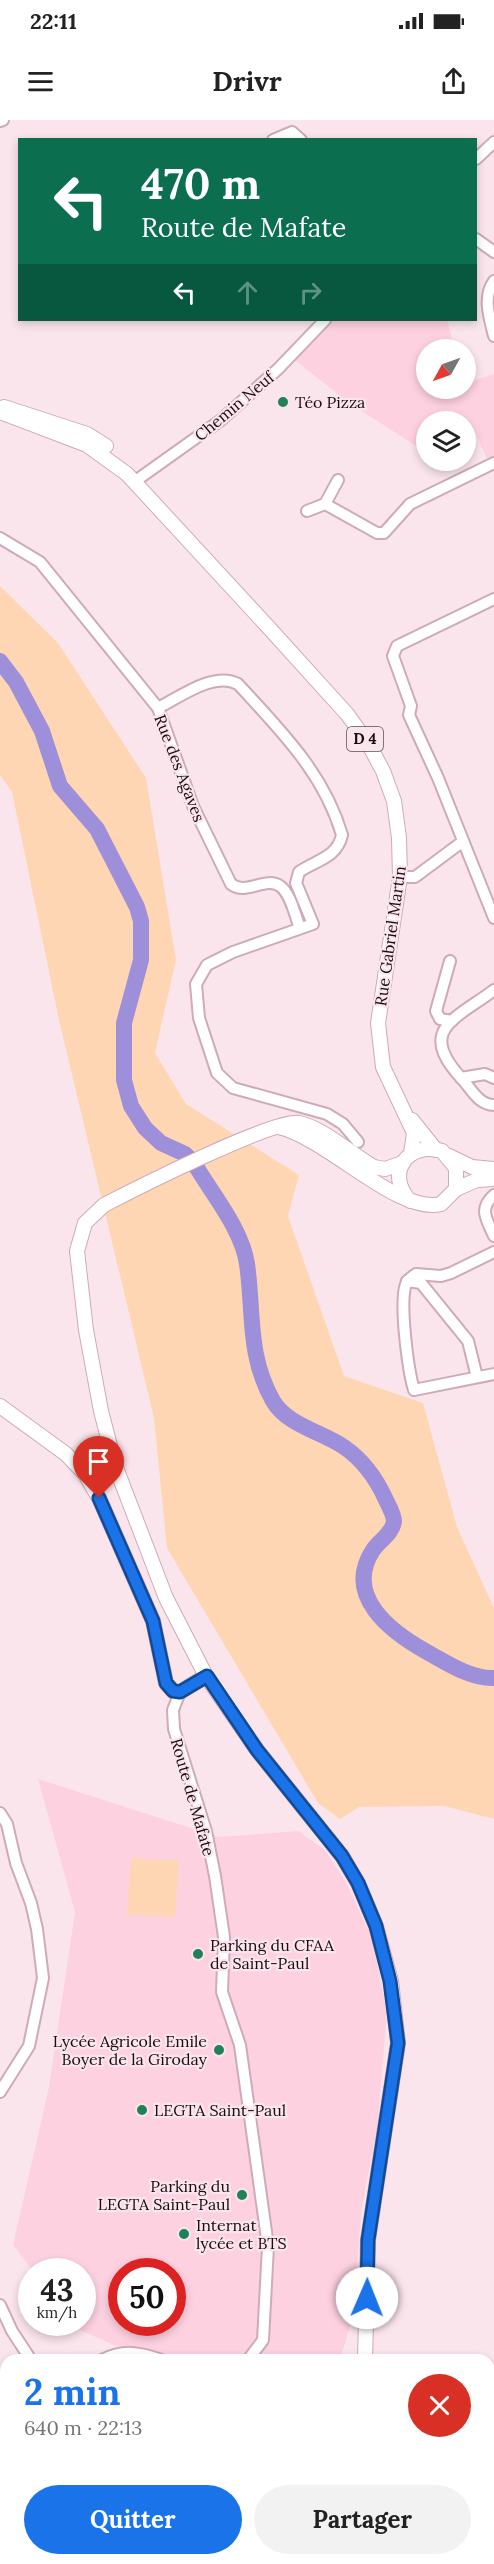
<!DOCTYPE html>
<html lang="fr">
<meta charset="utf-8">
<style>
body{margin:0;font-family:Lora,serif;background:#f2f2f2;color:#222;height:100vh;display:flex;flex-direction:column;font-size:22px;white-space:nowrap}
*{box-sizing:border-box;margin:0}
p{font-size:20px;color:#767676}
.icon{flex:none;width:33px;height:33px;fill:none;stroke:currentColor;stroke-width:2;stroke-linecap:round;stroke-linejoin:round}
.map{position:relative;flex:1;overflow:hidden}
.details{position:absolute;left:0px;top:2234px;width:495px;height:212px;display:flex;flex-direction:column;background:#fff;border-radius:18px 18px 0 0;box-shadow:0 3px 9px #0003}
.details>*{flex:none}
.banner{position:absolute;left:18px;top:18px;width:459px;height:183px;border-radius:0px;box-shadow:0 3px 9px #0003;background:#0b6e4f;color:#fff;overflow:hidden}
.needle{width:39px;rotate:230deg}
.tools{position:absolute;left:416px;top:219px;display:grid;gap:12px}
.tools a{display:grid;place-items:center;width:60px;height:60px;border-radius:50%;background:#fff;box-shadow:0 3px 9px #0003;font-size:30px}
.speed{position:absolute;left:18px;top:2138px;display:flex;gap:12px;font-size:30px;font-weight:700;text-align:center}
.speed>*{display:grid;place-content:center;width:78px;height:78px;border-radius:50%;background:#fff;box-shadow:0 3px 9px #0003;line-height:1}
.speed small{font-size:15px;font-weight:400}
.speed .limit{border:9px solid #d22;background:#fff;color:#111}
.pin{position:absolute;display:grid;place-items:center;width:51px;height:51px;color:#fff;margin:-62px -26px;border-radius:50% 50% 50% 0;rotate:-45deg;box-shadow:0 0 6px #0007}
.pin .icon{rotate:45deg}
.me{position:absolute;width:66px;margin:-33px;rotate:1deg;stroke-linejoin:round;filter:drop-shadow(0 0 4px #0008)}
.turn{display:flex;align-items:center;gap:21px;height:126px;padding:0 24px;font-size:27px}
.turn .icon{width:78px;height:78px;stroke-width:2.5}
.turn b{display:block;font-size:42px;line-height:51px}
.lanes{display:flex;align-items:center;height:57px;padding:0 24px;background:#0003;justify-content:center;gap:30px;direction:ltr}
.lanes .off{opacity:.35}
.round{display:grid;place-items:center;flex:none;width:63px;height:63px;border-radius:32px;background:#f2f2f2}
.overview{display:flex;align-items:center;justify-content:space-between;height:102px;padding:0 24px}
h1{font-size:36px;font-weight:700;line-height:45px;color:#1a73e8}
.primary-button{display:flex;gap:12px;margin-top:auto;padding:12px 24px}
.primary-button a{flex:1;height:69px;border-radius:36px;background:#1a73e8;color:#fff;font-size:24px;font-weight:700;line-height:69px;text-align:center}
.primary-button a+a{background:#f2f2f2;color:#222}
.status{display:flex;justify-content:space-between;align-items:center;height:42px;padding:0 30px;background:#fff;direction:ltr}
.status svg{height:16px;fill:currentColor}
header{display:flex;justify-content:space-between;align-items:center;height:78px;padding:0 24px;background:#fff;font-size:27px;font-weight:700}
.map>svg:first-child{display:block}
</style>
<div class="status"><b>22:11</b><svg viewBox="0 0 49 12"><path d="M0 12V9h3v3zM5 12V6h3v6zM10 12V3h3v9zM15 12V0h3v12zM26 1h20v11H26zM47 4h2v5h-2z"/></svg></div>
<header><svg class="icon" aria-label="menu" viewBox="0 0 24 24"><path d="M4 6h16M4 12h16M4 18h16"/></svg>Drivr<svg class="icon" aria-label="share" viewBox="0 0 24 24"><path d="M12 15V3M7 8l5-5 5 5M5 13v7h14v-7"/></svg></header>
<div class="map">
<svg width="494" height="2444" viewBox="0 0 494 2444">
<rect width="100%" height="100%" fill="#fbe5ec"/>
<!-- built -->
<g fill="#fed1e0" fill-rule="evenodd">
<path d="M325,200H447L455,229L426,230V268H465V263L494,254V338L488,341L473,307L465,311V302H426L424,331L349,283L290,236Z"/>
<path d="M38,1659L219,1717L298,1711L325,1730L346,1762L373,1820L387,1893L377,2010L361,2090L354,2194L340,2239H175L116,2226L80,2210L72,2202H82V2151H33L13,2125L49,1967L75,1792ZM122,2151H172V2202H122Z"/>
</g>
<!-- green -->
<g fill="#fed6b3">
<path d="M0,466L58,523L146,658L176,840L155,933L186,984L299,1055L288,1096L344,1256L423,1283L457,1407L494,1488V1699L444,1686L359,1687L340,1699L318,1683L167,1428L154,1298L59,900L12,672L0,655Z"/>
<path d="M131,1738L179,1741L175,1797L127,1794Z"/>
<path d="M49,2439H167L171,2444H52Z"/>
</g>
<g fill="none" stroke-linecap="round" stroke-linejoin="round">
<!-- river -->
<path stroke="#9d8fda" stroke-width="16" d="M0,541L16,562L42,611L60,666L97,709L137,787L141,801V840L124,903V960L131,986L145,1008L161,1023L185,1034L194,1043C212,1074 242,1109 247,1144C254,1193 247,1235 273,1281C287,1305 322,1312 344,1327C363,1340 377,1360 386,1380C389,1386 394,1395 394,1401C393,1413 379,1421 373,1430C343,1476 391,1512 427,1532C447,1543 471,1559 494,1558"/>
<!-- minor casing -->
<g stroke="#ceabb6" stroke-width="14">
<g id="minor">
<path d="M0,1L3,0"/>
<path d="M273,20L292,12L301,20"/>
<path d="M476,39L494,22"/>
<path d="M476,119L494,132"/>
<path d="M494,161C482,177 490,199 494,216"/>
<path d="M134,362L221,300L278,249L325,200"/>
<path d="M325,384L377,413H384L410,384L494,343"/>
<path d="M307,391L325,384L338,360"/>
<path d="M0,418L40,442L158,588L193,686L231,764C246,776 265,756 280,766C291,774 295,796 300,808"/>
<path d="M494,479L397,526L393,536L411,586L409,595L438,658L494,798"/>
<path d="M158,588C180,577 214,551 238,564C280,610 324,653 342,715C337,738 316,740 299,752L296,763L313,804L233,832L207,845L196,864L199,898L217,953L233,968L327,994L343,1004L358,1022"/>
<path d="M400,757H415L462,722"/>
<path d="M450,841L436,891L440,899L452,901"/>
<path d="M494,870C454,900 416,910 463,960C472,970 479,985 494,985"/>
<path d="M461,958L485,954L494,958"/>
<path d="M494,1075C478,1089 487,1100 494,1116"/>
<path d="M494,1132L451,1153L441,1156L416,1154C412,1157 408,1159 406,1164C399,1182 408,1250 414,1270L494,1254"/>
<path d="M407,1161L421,1163L468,1221L477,1257"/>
<path d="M180,1572L173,1590L174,1609L206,1711L215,1756L224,1817L222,1872L240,1925L268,2126L263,2220L248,2240"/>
<path d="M0,1693L7,1704L16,1743L31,1783L37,1809L43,1858L29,1926L0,1972"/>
<path d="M0,2185L12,2211L31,2240"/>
<path d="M102,2240C123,2229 140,2232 162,2240"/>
<path d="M0,2359L6,2354"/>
<path d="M172,2439L176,2444"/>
</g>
</g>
<!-- major casing -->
<g stroke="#ceabb6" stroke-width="16">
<g id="major">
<path d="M4,287L87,314L106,326"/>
<path d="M0,292L87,325L127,354L270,509L347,594L368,623L383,651L394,681L399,718L400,757L378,903L383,947L414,1013L411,1034"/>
<path d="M412,1000L436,1030"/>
<path d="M278,1007C326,1017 398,1095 441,1084L456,1069V1048L442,1031C408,1021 384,1053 410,1081"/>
<path d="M449,1036L472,1047L494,1049"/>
<path d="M456,1069L477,1060L494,1059"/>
<path d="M0,1286L66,1334L85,1354L99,1378L153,1501L166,1563L173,1571L180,1572L206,1556"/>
<path d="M365,2240L368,2120L398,1923L391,1861L376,1806L358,1763L342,1736L257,1630L206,1556L166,1478L115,1345L101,1291L86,1210L77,1131L85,1103L104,1085C133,1070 275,998 299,1003C321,1007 353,1035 374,1047L385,1049L403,1043"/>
<path d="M361,2439L362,2444"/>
</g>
</g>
<!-- minor -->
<use href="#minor" stroke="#fff" stroke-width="10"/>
<!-- major -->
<use href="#major" stroke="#fff" stroke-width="14"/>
</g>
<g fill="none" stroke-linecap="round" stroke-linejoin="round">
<!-- route casing -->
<g stroke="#114b97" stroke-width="15">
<path id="route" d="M99,1378L153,1501L166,1563L173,1571L180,1572L207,1556L257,1630L342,1736L358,1763L376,1806L390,1861L398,1923L368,2120L367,2178"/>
</g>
<!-- route -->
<use href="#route" stroke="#1a73e8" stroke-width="10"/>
</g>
<!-- markers -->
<g fill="#208159" stroke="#fbe5ec" stroke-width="2">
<circle cx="283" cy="282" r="6"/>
<circle cx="198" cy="1834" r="6"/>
<circle cx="219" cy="1930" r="6"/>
<circle cx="142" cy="1990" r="6"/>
<circle cx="242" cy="2075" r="6"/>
<circle cx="184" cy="2114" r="6"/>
</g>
<g text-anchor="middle" stroke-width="4.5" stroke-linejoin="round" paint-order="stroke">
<!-- shield labels -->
<rect fill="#fbe5ec" stroke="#5c4d52" stroke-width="1.5" x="347" y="607" width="36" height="24" rx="4.5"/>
<g font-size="15" font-weight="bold" fill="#180c10">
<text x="365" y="624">D 4</text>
</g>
<!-- poi labels -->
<g font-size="16" fill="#180c10" stroke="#fbe5ec" text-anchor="start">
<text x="295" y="288">Téo Pizza</text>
<text x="210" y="1831">Parking du CFAA<tspan x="210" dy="18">de Saint-Paul</tspan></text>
<text x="207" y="1927" text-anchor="end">Lycée Agricole Emile<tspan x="207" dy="18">Boyer de la Giroday</tspan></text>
<text x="154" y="1996">LEGTA Saint-Paul</text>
<text x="230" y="2072" text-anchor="end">Parking du<tspan x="230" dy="18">LEGTA Saint-Paul</tspan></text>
<text x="196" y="2111">Internat<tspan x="196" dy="18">lycée et BTS</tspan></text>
</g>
<!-- street labels -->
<g font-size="16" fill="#180c10" stroke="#fbe5ec">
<text transform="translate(234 286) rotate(-40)" y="6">Chemin Neuf</text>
<text transform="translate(180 648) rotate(69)" y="6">Rue des Agaves</text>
<text transform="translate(390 816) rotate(-82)" y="6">Rue Gabriel Martin</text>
<text transform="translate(193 1677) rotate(74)" y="6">Route de Mafate</text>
</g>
</g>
</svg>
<div class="tools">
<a><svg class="needle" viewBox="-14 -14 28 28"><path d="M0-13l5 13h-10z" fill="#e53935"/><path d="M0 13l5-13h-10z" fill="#767676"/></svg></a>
<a><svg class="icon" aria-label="layers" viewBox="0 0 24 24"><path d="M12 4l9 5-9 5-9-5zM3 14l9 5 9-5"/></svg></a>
</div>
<div class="speed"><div>43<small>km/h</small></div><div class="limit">50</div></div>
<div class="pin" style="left:99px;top:1378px;background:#d93025"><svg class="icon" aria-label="arrive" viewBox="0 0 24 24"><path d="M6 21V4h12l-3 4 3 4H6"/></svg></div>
<svg class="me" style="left:367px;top:2178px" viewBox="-20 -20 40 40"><circle r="19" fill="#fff"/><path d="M0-13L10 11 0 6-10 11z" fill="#1a73e8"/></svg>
<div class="banner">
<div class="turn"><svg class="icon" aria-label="left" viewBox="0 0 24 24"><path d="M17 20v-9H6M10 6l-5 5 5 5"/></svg><div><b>470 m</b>Route de Mafate</div></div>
<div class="lanes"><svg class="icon" aria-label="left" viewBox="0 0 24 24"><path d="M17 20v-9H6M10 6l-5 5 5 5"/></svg><svg class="icon off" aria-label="ahead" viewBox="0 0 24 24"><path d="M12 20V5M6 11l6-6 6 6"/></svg><svg class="icon off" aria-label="right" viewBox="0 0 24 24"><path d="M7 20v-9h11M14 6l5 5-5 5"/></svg></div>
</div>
<section class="details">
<div class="overview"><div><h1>2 min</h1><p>640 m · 22:13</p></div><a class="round" style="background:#d93025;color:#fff"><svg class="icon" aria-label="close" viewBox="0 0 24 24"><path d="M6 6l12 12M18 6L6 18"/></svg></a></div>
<div class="primary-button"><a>Quitter</a><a>Partager</a></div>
</section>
</div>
